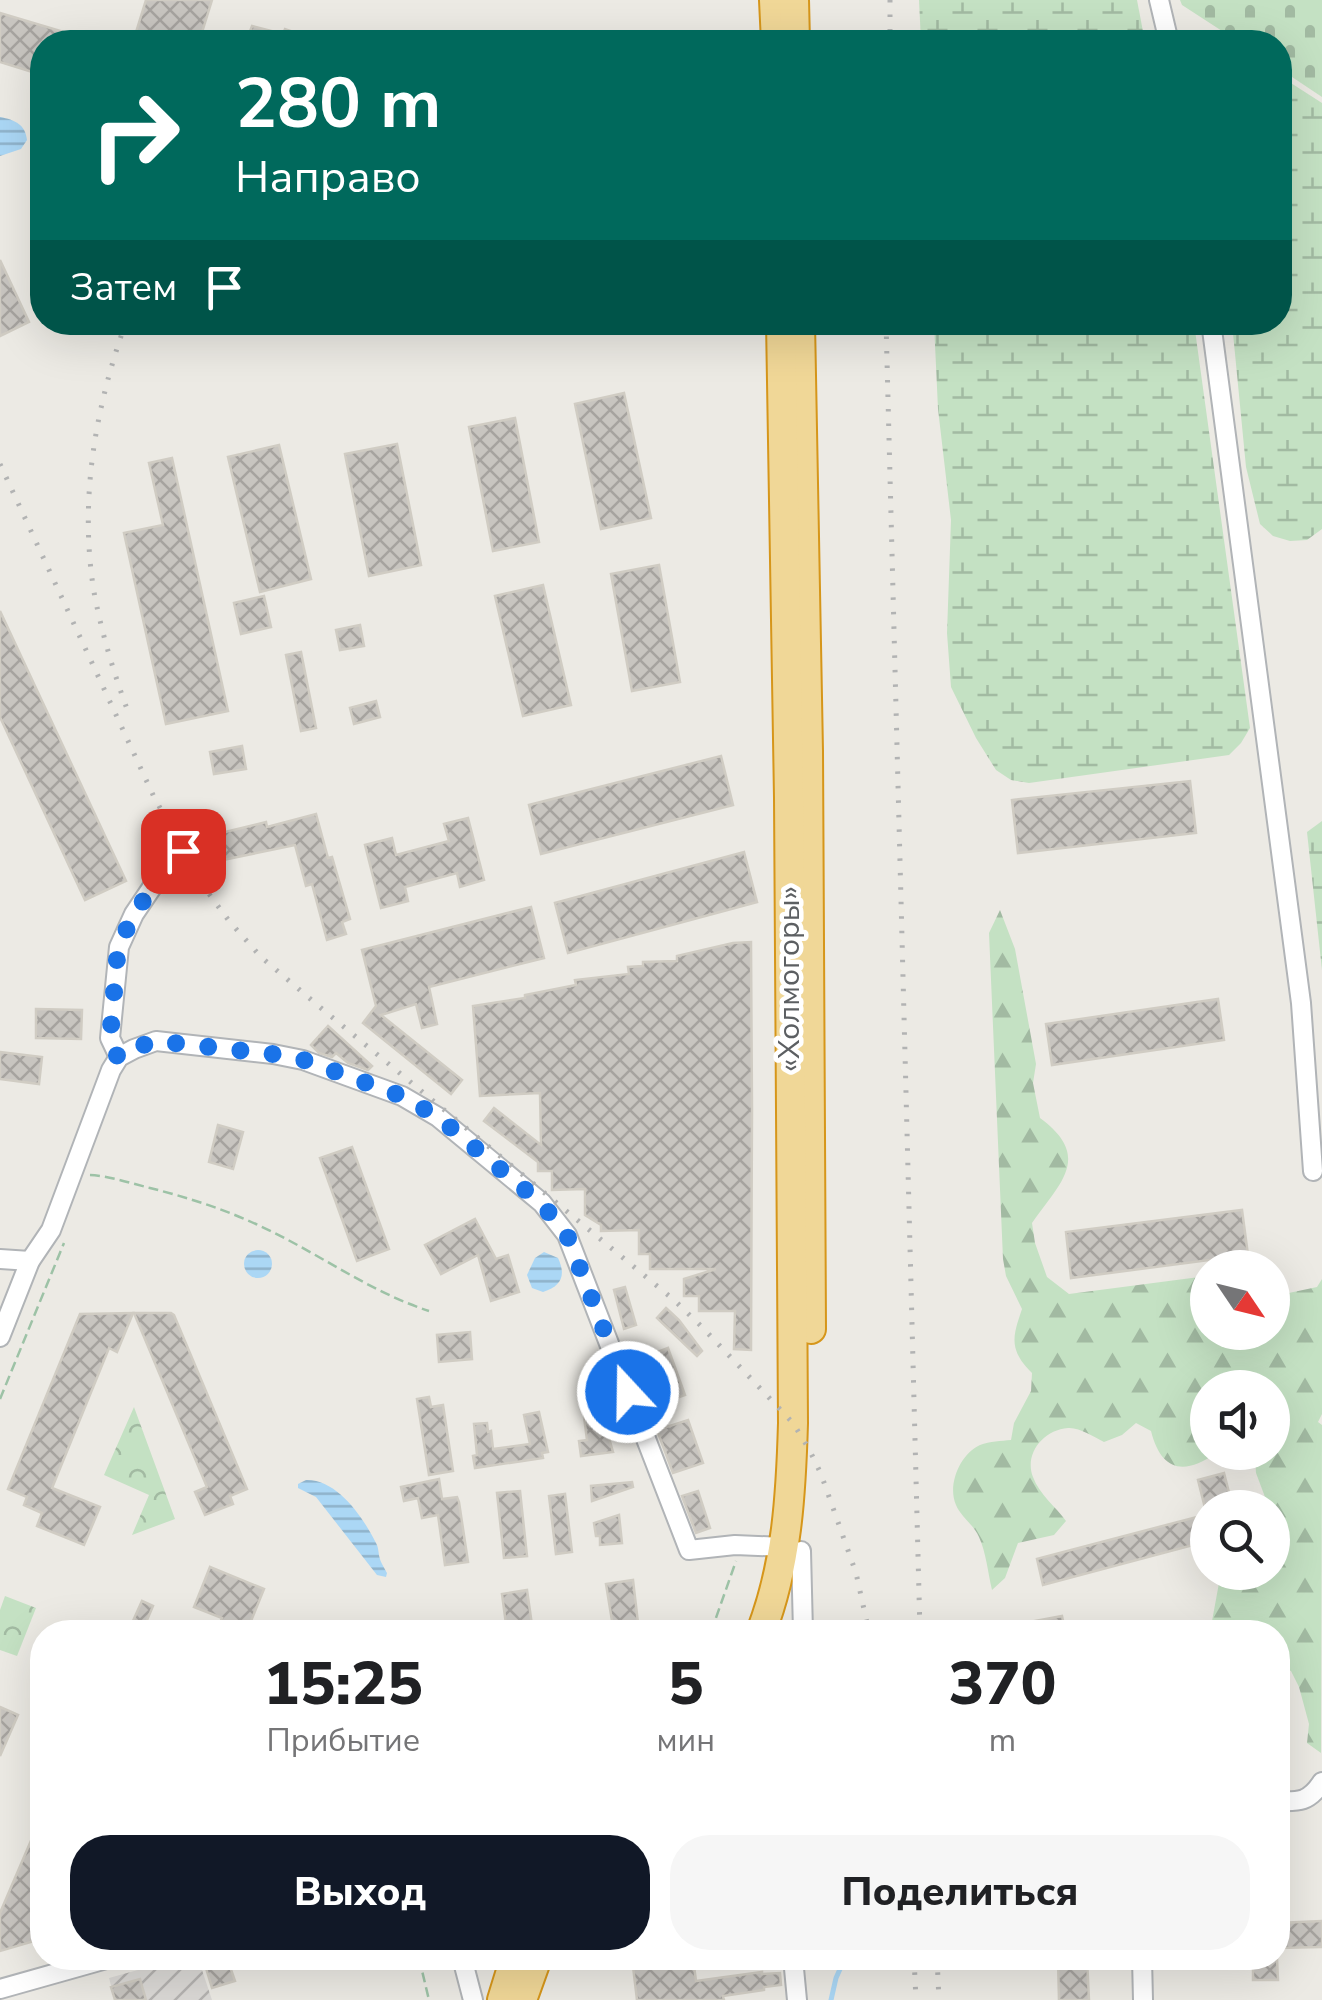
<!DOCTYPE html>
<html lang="ru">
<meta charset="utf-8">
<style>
body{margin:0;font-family:"Nunito Sans",sans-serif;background:#f6f6f6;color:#202124;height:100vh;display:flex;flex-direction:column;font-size:38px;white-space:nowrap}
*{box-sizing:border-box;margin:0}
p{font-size:32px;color:#757577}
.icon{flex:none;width:55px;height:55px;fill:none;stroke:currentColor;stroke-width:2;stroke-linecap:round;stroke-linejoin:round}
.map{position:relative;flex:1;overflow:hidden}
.sheet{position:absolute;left:30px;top:1620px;width:1260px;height:350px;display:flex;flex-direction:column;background:#fff;border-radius:40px;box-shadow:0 10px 40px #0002}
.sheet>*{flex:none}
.guide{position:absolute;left:30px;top:30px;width:1262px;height:305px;border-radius:40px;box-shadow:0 10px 40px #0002;background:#00695c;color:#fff;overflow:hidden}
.needle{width:65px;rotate:125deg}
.fabs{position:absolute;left:1190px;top:1250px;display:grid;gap:20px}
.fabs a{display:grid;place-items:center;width:100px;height:100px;border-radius:50%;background:#fff;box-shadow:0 10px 40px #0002;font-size:50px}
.pin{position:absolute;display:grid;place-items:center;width:85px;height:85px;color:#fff;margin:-42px;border-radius:20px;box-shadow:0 5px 15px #0006}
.me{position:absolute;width:110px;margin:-55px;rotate:339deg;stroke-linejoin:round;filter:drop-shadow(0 0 8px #0008)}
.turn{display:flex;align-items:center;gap:35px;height:210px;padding:0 40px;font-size:45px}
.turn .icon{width:130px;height:130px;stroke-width:2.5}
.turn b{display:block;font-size:70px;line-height:85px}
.then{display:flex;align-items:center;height:95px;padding:0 40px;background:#0003;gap:20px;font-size:38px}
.eta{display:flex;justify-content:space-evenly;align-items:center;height:170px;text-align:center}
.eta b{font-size:60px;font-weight:800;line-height:70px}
.primary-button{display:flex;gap:20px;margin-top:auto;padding:20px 40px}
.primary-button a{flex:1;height:115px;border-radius:40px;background:#111827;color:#fff;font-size:40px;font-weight:800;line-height:115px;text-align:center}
.primary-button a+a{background:#f6f6f6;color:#202124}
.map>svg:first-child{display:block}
</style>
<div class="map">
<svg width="1322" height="2000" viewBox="0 0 1322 2000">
<defs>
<pattern id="industrial-furrows" width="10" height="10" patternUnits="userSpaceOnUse" patternTransform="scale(2.5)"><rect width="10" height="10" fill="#dbd9d6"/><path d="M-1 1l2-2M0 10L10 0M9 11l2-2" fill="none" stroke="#b5b3b1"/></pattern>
<pattern id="forest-firs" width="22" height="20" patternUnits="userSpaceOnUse" patternTransform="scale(2.5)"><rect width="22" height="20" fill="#c4e1c3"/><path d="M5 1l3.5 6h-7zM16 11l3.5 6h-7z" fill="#a2baa2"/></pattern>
<pattern id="wetland-marsh" width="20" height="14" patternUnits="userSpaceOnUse" patternTransform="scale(2.5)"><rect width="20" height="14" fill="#c4e1c3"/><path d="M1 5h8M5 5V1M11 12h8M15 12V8" fill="none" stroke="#a2baa2"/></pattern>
<pattern id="cemetery-stones" width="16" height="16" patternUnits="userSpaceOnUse" patternTransform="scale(2.5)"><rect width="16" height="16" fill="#c4e1c3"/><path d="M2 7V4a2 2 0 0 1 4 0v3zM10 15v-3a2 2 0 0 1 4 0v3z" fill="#a2baa2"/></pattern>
<pattern id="park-crowns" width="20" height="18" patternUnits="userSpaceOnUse" patternTransform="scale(2.5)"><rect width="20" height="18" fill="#c4e1c3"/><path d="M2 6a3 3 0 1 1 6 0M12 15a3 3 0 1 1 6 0" fill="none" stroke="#a2baa2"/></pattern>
<pattern id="water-rules" width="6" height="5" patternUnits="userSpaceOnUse" patternTransform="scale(2.5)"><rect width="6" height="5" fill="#abd7f5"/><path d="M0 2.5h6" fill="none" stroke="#8eb2ca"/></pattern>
<pattern id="building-cross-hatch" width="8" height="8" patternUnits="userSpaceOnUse" patternTransform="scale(2.5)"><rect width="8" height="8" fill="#c8c5c0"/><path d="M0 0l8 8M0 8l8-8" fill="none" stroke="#a6a39f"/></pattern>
</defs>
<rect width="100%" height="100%" fill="#eceae4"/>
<!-- industrial -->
<path fill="url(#industrial-furrows)" d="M181,1958H198L212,2000H115L109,1978Z"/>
<!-- forest -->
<path fill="url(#forest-firs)" d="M1000,910L1015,949L1036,1064L1033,1083L1040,1118C1093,1157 1060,1183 1032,1223L1035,1243L1047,1277L1069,1294L1207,1276L1208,1332H1272L1273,1286L1284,1294L1317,1287L1322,1279V1414L1318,1422L1322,1425L1321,1753L1307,1743L1309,1724L1299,1687L1291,1671L1278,1667V1632H1210L1219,1583L1224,1573L1272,1572C1272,1550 1274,1528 1272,1508L1268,1505L1256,1473L1255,1458L1244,1453L1272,1452V1388H1208V1452L1216,1453C1184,1476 1161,1471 1151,1431L1136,1423L1122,1435L1104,1442C1094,1437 1079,1427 1068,1428C1043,1430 1024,1454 1033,1477C1039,1494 1056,1507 1066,1521L1054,1535L1018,1543L1005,1578L992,1590C988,1573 986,1552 979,1537C974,1525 961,1517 956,1505C947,1485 960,1454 980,1445C990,1441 1001,1441 1011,1440L1014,1423L1031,1391L1032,1373C1009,1350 1012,1338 1022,1309L1006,1276L1003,1259L989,933Z"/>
<!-- wetland -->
<g fill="url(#wetland-marsh)">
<path d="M919,0H1137L1145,42H921Z"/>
<path d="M1280,76L1322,103V529L1307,540L1290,541L1273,536L1260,524L1246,467L1232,323L1280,322Z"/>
<path d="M934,323H1194L1250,728L1241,743L1229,755L1029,783L1011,780L996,770L976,738L951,687L947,633L951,520L938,409Z"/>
<path d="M1322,821V970L1307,832Z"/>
</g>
<!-- cemetery -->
<path fill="url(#cemetery-stones)" d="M1180,0H1322V97L1280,69V42H1239L1182,5Z"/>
<!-- park -->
<g fill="url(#park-crowns)">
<path d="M134,1407L175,1519L132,1535L149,1495L104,1475Z"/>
<path d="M5,1596L36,1608L17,1656L0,1650V1610Z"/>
</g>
<!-- water -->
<g fill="url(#water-rules)">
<path d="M0,117C15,120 25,124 27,140L21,149L0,156Z"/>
<circle cx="258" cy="1264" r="14"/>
<path d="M544,1252L558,1258C566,1275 562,1286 543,1292L532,1288L527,1275L535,1258Z"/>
<path d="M306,1480C337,1479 363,1517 376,1543C379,1548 378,1553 380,1559C380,1561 386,1571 387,1573L386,1577L377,1575L316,1497L298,1488V1484Z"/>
</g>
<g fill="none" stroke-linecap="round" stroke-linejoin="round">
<!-- stream -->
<g stroke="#abd7f5" stroke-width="5">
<path d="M893,1632V1629"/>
<path d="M831,2000L836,1978L845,1958"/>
</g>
</g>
<!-- building -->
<g fill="url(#building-cross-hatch)" stroke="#d0ccc3" stroke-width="2.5">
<path d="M146,0H212L199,42H133Z"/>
<path d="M0,13L87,39V42H42V75L0,62Z"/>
<path d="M252,26L283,34L285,29L319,41V42H246Z"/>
<path d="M0,260L29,322L0,336Z"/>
<path d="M624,393L651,518L601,529L575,404Z"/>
<path d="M515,418L539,542L493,551L469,427Z"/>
<path d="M397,444L421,565L369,576L345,454Z"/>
<path d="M279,445L311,579L260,592L228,457Z"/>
<path d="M172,458L228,711L166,724L124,533L163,525L149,463Z"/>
<path d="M659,565L680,682L632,691L611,574Z"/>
<path d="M543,585L571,705L523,716L495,596Z"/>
<path d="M264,596L271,627L241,634L234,603Z"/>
<path d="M0,611L126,881L85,900L0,717Z"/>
<path d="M360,625L364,646L340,650L336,630Z"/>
<path d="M301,652L316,728L301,731L286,655Z"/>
<path d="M376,701L380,717L354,724L350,708Z"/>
<path d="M242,746L246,769L214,774L210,752Z"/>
<path d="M721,756L733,805L541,854L529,805Z"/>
<path d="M1190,781L1196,833L1018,853L1012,800Z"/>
<path d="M316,814L328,858L332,857L350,919L342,922L346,934L327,940L312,884L306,886L295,845L223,860L217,834L266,822L267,827Z"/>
<path d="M468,818L484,880L460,887L457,873L405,887L408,901L381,908L365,845L392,838L396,855L449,841L444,824Z"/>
<path d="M744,852L757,902L568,953L555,903Z"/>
<path d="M531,907L544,958L429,987L437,1024L422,1028L416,1004L381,1015L462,1080L451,1094L363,1023L376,1006L362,950Z"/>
<path d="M751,942L752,1110L751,1350L734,1349L735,1311H699V1296H684V1279L716,1269H650V1254H639V1230L601,1231V1225L585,1215V1189L552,1190V1171H538V1162L484,1121L494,1108L541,1145L540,1093L480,1096L473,1006L525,998V995L576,985L575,980L629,974L628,967L643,966V962L677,961V956L733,943Z"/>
<path d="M1218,999L1224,1040L1052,1065L1046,1024Z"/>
<path d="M36,1009L82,1010L81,1039L36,1038Z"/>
<path d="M328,1026L372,1066L368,1070L348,1063L336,1053L332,1057L319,1053L311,1045Z"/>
<path d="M0,1052L42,1057L39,1084L0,1079Z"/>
<path d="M218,1125L243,1132L233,1169L209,1162Z"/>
<path d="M352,1147L389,1249L357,1261L320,1158Z"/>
<path d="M1242,1210L1248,1255L1071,1278L1066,1232Z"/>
<path d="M475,1219L496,1259L508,1255L519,1292L491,1301L478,1255L441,1274L425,1245Z"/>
<path d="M625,1287L636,1325L624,1329L614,1290Z"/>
<path d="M666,1308L679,1320L702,1351L697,1356L657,1318Z"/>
<path d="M133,1313L117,1352L109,1348L52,1488L100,1507L84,1545L37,1526L42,1513L24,1505L27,1497L8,1489L80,1314Z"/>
<path d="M134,1313H171L174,1315L247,1489L230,1496L233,1504L205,1515L195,1492L207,1487Z"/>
<path d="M470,1332L472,1359L439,1362L437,1335Z"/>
<path d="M668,1348L685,1395L654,1406L637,1360Z"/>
<path d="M605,1390L609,1423L605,1424L613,1452L581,1456L579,1441L587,1440L581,1393Z"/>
<path d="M429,1397L431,1407L443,1405L453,1471L429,1475L417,1399Z"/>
<path d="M539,1412L548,1452L542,1453L543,1458L475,1468L473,1456L477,1455L474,1424L487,1423L488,1432L491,1431L493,1449L530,1444L524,1415Z"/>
<path d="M688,1420L703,1463L673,1473L657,1430Z"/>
<path d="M1224,1473L1233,1508H1205L1198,1480Z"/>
<path d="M439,1479L442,1499L457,1497L459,1502L468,1562L445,1565L438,1515L422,1518L418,1498L404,1501L401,1487Z"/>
<path d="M632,1482L633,1487L592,1501L591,1486Z"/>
<path d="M520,1491L527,1556L504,1558L497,1493Z"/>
<path d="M698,1491L710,1528L696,1533L682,1496Z"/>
<path d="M565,1494L572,1552L556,1554L549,1496Z"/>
<path d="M1208,1514V1541L1043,1585L1037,1559Z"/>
<path d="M619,1515L622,1543L600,1545V1536H596L594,1523Z"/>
<path d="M210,1567L264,1589L251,1621L278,1632H216L222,1618L194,1607Z"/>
<path d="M633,1580L638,1623L613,1627L606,1584Z"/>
<path d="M527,1590L533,1632H507L502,1594Z"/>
<path d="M142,1601L153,1606L142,1632H128Z"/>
<path d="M1062,1616L1065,1630L1038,1632L1035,1621Z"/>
<path d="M0,1707L18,1715L0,1756Z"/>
<path d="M42,1815V1935L41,1939L0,1951V1913Z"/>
<path d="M1322,1921V1947L1278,1948V1923Z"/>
<path d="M203,1958H227L235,1981L212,1988Z"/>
<path d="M632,1958H693L696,1981L762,1972V1974L780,1973L781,1985L764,1987V1990L723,1996L724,2000H637Z"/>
<path d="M1058,1958H1087L1089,2000H1059Z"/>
<path d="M1253,1958H1277L1278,1980H1253Z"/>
<path d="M140,1979L146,2000H115L111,1987Z"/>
</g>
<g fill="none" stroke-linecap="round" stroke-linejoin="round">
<!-- minor casing -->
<g stroke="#b1b4b7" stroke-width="22">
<g id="minor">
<path d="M1159,0L1169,42"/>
<path d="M1211,322L1301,1003L1313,1171"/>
<path d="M119,1057L110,1038L119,947L134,914L161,874L183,851"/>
<path d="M0,1259L30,1261"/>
<path d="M0,1337L30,1261L51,1230L111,1070L119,1057L134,1049L156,1041L273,1054L303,1060L402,1096L438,1117L542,1203L567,1235L689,1550L735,1545L784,1547"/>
<path d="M801,1551L803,1632"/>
<path d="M1278,1801C1299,1802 1309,1802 1322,1782"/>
<path d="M462,1958L473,2000"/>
<path d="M793,1958L797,2000"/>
<path d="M1142,1958L1143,2000"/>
<path d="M0,1989L110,1958"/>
</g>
</g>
<!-- highway casing -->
<g stroke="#d6961a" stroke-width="32">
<g id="highway">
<path d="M774,0L776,42"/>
<path d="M794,0L795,42"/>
<path d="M800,322L808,751L811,1329"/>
<path d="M761,1632C787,1565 791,1494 793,1423L789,798L781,322"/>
<path d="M502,2000L515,1958"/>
<path d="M522,2000L537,1958"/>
</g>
</g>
<!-- path -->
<g stroke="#9dc2a6" stroke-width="2.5" stroke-dasharray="10 5" stroke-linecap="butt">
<path d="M90,1175C109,1176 130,1183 150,1188C186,1197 224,1209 258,1225C317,1252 368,1291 429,1311"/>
<path d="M0,1399L64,1243"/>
<path d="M711,1632L736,1561"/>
<path d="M419,1958L429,2000"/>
</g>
<!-- minor -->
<use href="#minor" stroke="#fff" stroke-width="18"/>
<!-- highway -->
<use href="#highway" stroke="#f0d797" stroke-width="28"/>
<!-- rail -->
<g stroke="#b2b3b3" stroke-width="5" stroke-dasharray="2.5 12" stroke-linecap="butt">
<path d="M890,0V42"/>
<path d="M126,322C95,408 79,501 94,592C102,635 115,677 130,717"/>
<path d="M886,322L920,1632"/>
<path d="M0,464L154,797L204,887L229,921L261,957L321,1008L674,1300L702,1327L793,1423L809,1449L821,1474L856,1573L869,1632"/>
<path d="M914,1958L916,2000"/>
<path d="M937,1958L939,2000"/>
</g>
</g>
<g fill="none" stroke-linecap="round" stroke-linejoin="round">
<!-- route -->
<path stroke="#1a73e8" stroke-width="18" stroke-dasharray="0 32.4" d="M183,851L162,874L134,914L118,947L110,1038L118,1058L134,1048L156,1041L273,1054L304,1060L402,1096L438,1117L542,1204L567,1235L628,1392"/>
</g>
<g text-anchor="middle" stroke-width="9" stroke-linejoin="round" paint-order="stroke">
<!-- street labels -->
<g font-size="30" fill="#5c5f62" stroke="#fff">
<text transform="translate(789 979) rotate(-90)" y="10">«Холмогоры»</text>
</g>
</g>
</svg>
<div class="fabs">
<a><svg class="needle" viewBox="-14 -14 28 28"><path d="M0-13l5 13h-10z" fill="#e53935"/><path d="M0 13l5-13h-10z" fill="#757577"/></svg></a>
<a><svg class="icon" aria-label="sound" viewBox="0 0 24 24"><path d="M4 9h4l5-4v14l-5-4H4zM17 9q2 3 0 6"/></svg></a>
<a><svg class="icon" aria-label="search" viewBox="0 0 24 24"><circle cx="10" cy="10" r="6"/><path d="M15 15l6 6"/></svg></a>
</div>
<div class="pin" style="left:183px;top:851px;background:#d93025"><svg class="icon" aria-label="arrive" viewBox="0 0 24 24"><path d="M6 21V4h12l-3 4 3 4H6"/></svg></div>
<svg class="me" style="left:628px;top:1392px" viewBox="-20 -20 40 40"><circle r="17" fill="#1a73e8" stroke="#fff" stroke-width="3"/><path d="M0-11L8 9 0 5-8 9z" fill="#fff"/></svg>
<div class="guide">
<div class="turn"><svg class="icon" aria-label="right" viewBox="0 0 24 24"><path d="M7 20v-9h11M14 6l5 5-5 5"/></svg><div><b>280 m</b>Направо</div></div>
<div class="then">Затем<svg class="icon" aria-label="arrive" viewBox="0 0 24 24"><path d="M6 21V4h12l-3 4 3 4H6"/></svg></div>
</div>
<section class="sheet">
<div class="eta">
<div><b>15:25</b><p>Прибытие</p></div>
<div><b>5</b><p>мин</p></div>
<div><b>370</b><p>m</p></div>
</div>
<div class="primary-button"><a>Выход</a><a>Поделиться</a></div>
</section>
</div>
